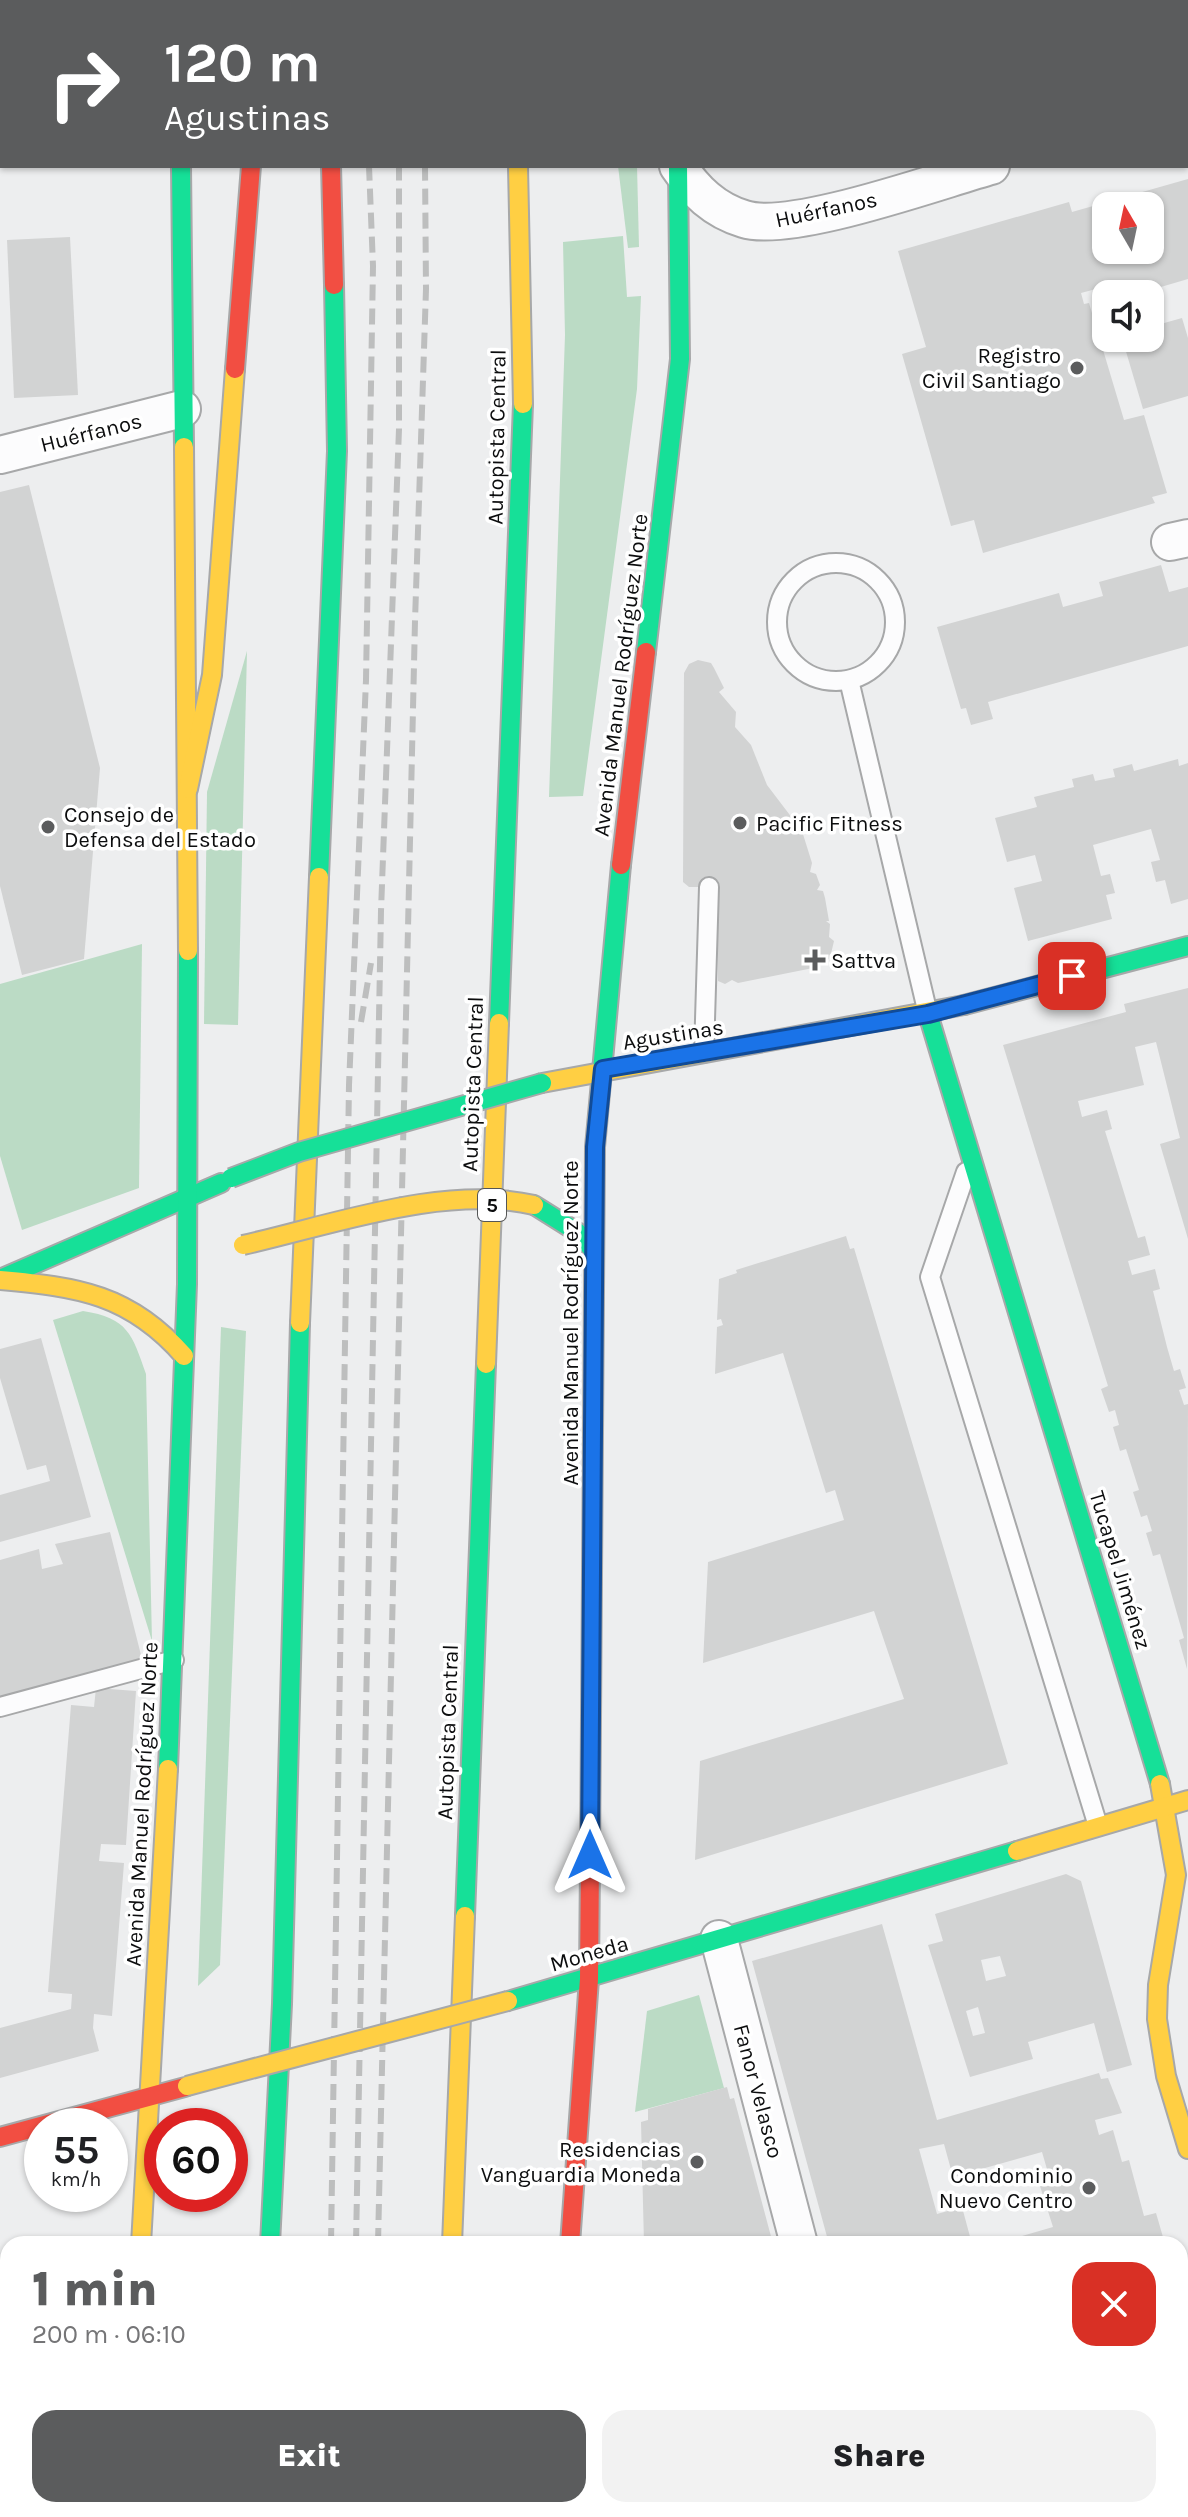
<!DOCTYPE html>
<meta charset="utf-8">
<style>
body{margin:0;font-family:Karla,sans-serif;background:#f2f2f2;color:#202124;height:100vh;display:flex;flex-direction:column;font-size:30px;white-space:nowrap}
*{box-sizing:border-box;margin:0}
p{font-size:26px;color:#757577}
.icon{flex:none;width:44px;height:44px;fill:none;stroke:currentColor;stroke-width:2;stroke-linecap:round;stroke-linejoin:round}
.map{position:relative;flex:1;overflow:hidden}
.side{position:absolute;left:0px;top:2236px;width:1188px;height:282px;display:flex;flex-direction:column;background:#fff;border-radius:24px 24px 0 0;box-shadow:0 2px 6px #0004}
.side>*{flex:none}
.top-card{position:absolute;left:0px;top:0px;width:1188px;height:168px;box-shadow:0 2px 6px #0004;background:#5b5c5d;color:#fff;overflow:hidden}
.needle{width:52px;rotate:351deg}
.controls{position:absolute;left:1092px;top:192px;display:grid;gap:16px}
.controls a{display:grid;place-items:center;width:72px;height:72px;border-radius:16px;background:#fff;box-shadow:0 2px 6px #0004;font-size:40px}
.speed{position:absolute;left:24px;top:2108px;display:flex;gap:16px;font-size:40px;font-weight:700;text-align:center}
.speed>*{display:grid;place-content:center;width:104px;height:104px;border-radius:50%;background:#fff;box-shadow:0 2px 6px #0004;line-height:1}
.speed small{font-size:20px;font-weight:400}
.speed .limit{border:12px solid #d22;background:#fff;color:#111}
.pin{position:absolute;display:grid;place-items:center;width:68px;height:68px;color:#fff;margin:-34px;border-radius:16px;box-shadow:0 4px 12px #0006}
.me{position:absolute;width:88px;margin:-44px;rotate:0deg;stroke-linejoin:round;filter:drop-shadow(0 0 6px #0008)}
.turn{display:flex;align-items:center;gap:28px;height:168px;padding:0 32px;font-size:36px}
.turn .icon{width:104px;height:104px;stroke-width:2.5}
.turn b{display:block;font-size:56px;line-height:68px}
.round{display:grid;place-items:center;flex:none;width:84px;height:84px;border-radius:24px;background:#f2f2f2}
.overview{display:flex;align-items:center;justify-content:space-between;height:136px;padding:0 32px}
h1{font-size:48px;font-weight:800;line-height:60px;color:#5b5c5d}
.cta{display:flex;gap:16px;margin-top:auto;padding:16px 32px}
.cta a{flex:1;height:92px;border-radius:24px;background:#5b5c5d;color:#fff;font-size:32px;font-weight:800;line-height:92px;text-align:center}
.cta a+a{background:#f2f2f2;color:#202124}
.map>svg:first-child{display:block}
</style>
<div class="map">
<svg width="1188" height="2517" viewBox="0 0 1188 2517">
<rect width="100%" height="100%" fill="#edeeef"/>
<!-- green -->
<g fill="#bbdbc5">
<path d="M618,166H637L639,247L628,248Z"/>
<path d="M623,236L627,297L641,296L637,389L583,796L549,797L565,335L563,242Z"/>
<path d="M247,651L238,1025L204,1024L207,792Z"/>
<path d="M142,944L139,1188L22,1230L0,1156V984Z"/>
<path d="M83,1311C128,1318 132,1334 146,1374L152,1641L53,1320Z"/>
<path d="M221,1327L246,1331L220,1965L198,1986Z"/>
<path d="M699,1995L724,2088L635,2112L647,2011Z"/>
</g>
<!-- building -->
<g fill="#d2d3d3" fill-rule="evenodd">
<path d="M1188,179V279L1137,294H1110L1107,286L1081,293L1084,304L1089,303L1124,420L1144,415L1167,493L1152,497L1155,503L983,553L974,520L951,526L902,354L926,347L898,251L1069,202L1072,212ZM1106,206H1150V250H1106Z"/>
<path d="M70,237L78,395L14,398L7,240Z"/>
<path d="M1182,318L1188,338V396L1143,409L1122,338H1150V327Z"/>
<path d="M29,485L100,768L84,959L22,975L0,886V492Z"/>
<path d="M1161,565L1169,592L1188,587V646L988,702L993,719L971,725L966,708L961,709L937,627L1059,593L1063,607L1103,596L1099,582Z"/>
<path d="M698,660L711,663L714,668L724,688L719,692L736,712L735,727L751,745L767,785L802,831L812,863L810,872L816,874L820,885L817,890L823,891L825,898L829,921H826L830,924L829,937L834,941L830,958L818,967L738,983L732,980L725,984L718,981V887H689L683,882L684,673L689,664Z"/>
<path d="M1178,759L1179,766L1188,763V899L1171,904L1165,880L1156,882L1151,862L1160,860L1151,829L1093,845L1101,876L1110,874L1115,893L1106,895L1112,919L1028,941L1014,888L1042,881L1035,855L1007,862L995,818L1037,807L1034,797L1074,787L1072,779L1093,774L1095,781L1115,777L1113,769L1132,764L1134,771Z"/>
<path d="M1188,988V1239L1160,1144L1180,1138L1156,1042L1135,1047L1144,1085L1078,1101L1082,1117L1107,1110L1112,1129L1105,1131L1138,1238L1145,1236L1150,1255L1128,1261L1132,1275L1155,1269L1160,1289L1153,1291L1167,1347L1174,1371L1180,1369L1186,1388L1179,1390L1184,1405L1188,1404L1187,1669L1179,1640L1184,1638L1160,1554L1153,1556L1146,1533L1152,1531L1147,1515L1141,1517L1133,1492L1139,1490L1126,1449L1120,1451L1113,1427L1119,1425L1115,1410L1109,1412L1101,1389L1108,1386L1003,1045L1126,1012L1124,1004Z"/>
<path d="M846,1236L850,1249L854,1248L1008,1764L695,1860L700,1761L904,1699L874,1611L703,1663L708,1562L844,1520L835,1490L826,1493L783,1353L715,1374L717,1327L723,1325L721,1319L717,1320L719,1279L737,1273L736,1270Z"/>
<path d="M41,1338L91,1517L0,1542V1495L50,1481L46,1465L27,1470L0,1378V1349Z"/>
<path d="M110,1532L142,1659L0,1698V1560L39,1549L42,1569L63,1564L55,1544Z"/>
<path d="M96,1688L136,1691L126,1845L101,1844L99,1861L124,1863L112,2016L94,2014L93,2028L99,2051L0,2078V2028L71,2009L72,1994L48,1992L71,1705L94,1707Z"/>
<path d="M1066,1874L1081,1881L1132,2065L1107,2072L1094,2023L1028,2042L1033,2059L970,2077L928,1945L943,1941L935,1914ZM1000,1956L1006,1976L986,1981L981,1960ZM978,2007L985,2033L973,2036L966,2011Z"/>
<path d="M882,1924L937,2120L1099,2073L1101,2079L1108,2078L1122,2113L1095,2120L1099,2135L1113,2130L1122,2162L1129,2160L1144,2216L1156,2213L1165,2244H1009L1008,2240L1053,2227L1040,2186L1051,2183L1042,2152L953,2177L944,2144L919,2149L937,2214L962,2207L972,2244H829L752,1961Z"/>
<path d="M727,2087L730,2099L734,2098L773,2244H644L641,2122L648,2120V2109Z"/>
<path d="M0,2297L8,2321L7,2486L0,2461Z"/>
<path d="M1188,2345V2498L1180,2500V2348Z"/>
<path d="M14,2510H63L66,2517H16Z"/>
<path d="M620,2510H734V2511L711,2517H622Z"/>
<path d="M804,2510H849L850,2517H806Z"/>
<path d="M906,2510H1143V2511L1122,2517H907Z"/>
</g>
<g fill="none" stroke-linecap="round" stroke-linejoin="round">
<!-- lane casing -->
<g stroke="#a7a8a9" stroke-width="22">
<g id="lane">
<circle cx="836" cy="622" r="59"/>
<path d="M849,680L928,1014"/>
<path d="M704,1053L709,887"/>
<path d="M966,1172L930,1277L1098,1826"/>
<path d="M0,1707L174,1660"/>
</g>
</g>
<!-- street casing -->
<g stroke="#a7a8a9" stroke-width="40">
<g id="street">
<path d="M1186,111L1188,110"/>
<path d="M678,166C695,191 714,210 744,219C791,234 937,181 991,166"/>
<path d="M0,455L182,409"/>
<path d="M1170,542L1188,538"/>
<path d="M719,1939L799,2244"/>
<path d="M869,2510L870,2517"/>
</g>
</g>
<!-- fast casing -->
<g stroke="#a7a8a9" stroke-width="22">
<g id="fast">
<path d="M317,0L318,2"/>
<path d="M507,0L508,2"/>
<path d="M654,0V2"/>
<path d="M181,166L184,447"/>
<path d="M646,652L680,359L678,166"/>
<path d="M319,877L337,451L334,285"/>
<path d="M964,1005L1188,946"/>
<path d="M928,1014L1160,1784"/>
<path d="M499,1023L523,404"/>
<path d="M534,1205L577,1232L594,1251"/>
<path d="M0,1279L221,1183"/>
<path d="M168,1769L187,1284L188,951"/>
<path d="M590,1860L595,1147L621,865"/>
<path d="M465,1916L486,1364"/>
<path d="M508,2001L1017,1851"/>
<path d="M270,2244L282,2004L300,1323"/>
<path d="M127,2510V2517"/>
<path d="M256,2510V2517"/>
<path d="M441,2517L442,2510"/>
</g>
</g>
<!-- slow casing -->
<g stroke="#a7a8a9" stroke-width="22">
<g id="slow">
<path d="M518,166L523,404"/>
<path d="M184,447L188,951"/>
<path d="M188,789L212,675L235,369"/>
<path d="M542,1083L964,1005"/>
<path d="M0,1280C78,1287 130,1294 184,1356"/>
<path d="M300,1323L319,877"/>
<path d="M486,1364L499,1023"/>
<path d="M1160,1784L1176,1875L1158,1985L1157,2019L1166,2076L1188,2149"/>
<path d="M1017,1851L1188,1800"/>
<path d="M141,2244L168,1769"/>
<path d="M452,2244L465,1916"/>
<path d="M540,2517L541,2510"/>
</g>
</g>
<!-- jam casing -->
<g stroke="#a7a8a9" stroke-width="22">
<g id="jam">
<path d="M173,0V2"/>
<path d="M257,0V2"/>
<path d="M331,166L334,285"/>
<path d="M235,369L251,166"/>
<path d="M621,865L646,652"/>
<path d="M0,2137L185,2087"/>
<path d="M570,2244L589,1979L590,1860"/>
<path d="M176,2510L177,2517"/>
</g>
</g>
<!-- lane -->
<use href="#lane" stroke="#fcfcfd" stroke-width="18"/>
<!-- street -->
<use href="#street" stroke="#fcfcfd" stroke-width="36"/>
<!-- fast -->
<use href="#fast" stroke="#16e098" stroke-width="18"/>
<!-- slow -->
<use href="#slow" stroke="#ffcf43" stroke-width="18"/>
<!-- jam -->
<use href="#jam" stroke="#f24e42" stroke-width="18"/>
<!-- rail -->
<g stroke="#bdbebe" stroke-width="6" stroke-dasharray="16 8" stroke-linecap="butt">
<path d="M353,0V2"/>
<path d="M385,0V2"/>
<path d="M412,0V2"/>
<path d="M361,1022L371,963"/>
<path d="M331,2244L349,1085L366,680L373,266L369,166"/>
<path d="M356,2244L381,911L399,429V166"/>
<path d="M378,2244L415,621L426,289L425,166"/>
<path d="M359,2510V2517"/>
<path d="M322,2517V2510"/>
<path d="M347,2517V2510"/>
</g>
<!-- fast-bridge casing -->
<g stroke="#a7a8a9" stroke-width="22" stroke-linecap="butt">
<path id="fast-bridge" d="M231,1178L299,1152L542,1083"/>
</g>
<!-- slow-bridge casing -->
<g stroke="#a7a8a9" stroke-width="22" stroke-linecap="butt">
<g id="slow-bridge">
<path d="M243,1245C332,1225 444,1184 534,1205"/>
<path d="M187,2086L508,2001"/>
</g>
</g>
<!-- fast-bridge -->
<use href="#fast-bridge" stroke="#16e098" stroke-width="18"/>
<!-- slow-bridge -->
<use href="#slow-bridge" stroke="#ffcf43" stroke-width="18"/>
</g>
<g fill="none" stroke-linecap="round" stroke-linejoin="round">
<!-- route casing -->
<g stroke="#114b97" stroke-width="20">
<path id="route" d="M590,1855L595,1147L603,1069L928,1014L1072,976"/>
</g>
<!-- route -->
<use href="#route" stroke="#1a73e8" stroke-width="14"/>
</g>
<!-- markers -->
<g fill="#5b5c5d" stroke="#fff" stroke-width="3">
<circle cx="1077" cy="368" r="8"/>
<circle cx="740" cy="823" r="8"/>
<circle cx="48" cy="827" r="8"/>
<path d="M811 948h8v8h8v8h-8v8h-8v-8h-8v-8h8z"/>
<circle cx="697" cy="2162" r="8"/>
<circle cx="1089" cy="2188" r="8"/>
</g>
<g text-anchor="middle" stroke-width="7" stroke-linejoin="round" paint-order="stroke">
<!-- shield labels -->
<rect fill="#fff" stroke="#555656" stroke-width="2" x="478" y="1189" width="28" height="32" rx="6"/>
<g font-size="20" font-weight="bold" fill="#0c0d0e">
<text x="492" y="1212">5</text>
</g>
<!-- street labels -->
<g font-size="22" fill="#0c0d0e" stroke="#fff">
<text transform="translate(826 209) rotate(-12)" y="8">Huérfanos</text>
<text transform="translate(91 432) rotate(-14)" y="8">Huérfanos</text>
<text transform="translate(496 437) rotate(-89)" y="8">Autopista Central</text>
<text transform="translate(620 675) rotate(-83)" y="8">Avenida Manuel Rodríguez Norte</text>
<text transform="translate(673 1034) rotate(-9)" y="8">Agustinas</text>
<text transform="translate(472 1084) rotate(-88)" y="8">Autopista Central</text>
<text transform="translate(570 1323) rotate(-90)" y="8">Avenida Manuel Rodríguez Norte</text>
<text transform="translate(1121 1570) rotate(73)" y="8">Tucapel Jiménez</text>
<text transform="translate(447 1732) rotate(-88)" y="8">Autopista Central</text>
<text transform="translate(141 1804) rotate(-87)" y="8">Avenida Manuel Rodríguez Norte</text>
<text transform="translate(589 1953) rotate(-16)" y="8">Moneda</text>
<text transform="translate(759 2091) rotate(75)" y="8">Fanor Velasco</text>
</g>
<!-- poi labels -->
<g font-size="22" fill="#0c0d0e" stroke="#fff" text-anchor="end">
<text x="1061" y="363">Registro<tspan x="1061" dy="25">Civil Santiago</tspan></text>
<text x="64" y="822" text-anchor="start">Consejo de<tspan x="64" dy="25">Defensa del Estado</tspan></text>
<text x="756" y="831" text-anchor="start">Pacific Fitness</text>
<text x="831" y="968" text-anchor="start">Sattva</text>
<text x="681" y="2157">Residencias<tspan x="681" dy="25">Vanguardia Moneda</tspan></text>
<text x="1073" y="2183">Condominio<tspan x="1073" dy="25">Nuevo Centro</tspan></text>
</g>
</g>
</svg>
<div class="controls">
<a><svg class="needle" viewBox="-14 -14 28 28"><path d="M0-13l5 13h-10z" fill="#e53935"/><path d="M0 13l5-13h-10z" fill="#757577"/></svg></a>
<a><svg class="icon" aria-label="sound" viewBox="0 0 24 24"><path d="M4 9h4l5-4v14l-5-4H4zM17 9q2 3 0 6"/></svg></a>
</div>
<div class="speed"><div>55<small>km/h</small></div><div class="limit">60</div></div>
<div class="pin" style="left:1072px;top:976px;background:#d93025"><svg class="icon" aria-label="arrive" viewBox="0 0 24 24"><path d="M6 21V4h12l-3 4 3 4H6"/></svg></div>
<svg class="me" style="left:590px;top:1855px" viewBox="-20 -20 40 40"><path d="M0-17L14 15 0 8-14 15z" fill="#1a73e8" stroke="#fff" stroke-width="4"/></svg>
<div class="top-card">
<div class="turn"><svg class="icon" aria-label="right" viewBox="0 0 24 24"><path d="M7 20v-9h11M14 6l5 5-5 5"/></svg><div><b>120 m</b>Agustinas</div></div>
</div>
<section class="side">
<div class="overview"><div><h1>1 min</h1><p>200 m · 06:10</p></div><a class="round" style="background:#d93025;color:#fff"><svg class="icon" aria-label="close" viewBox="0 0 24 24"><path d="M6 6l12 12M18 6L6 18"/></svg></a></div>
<div class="cta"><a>Exit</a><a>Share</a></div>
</section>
</div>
